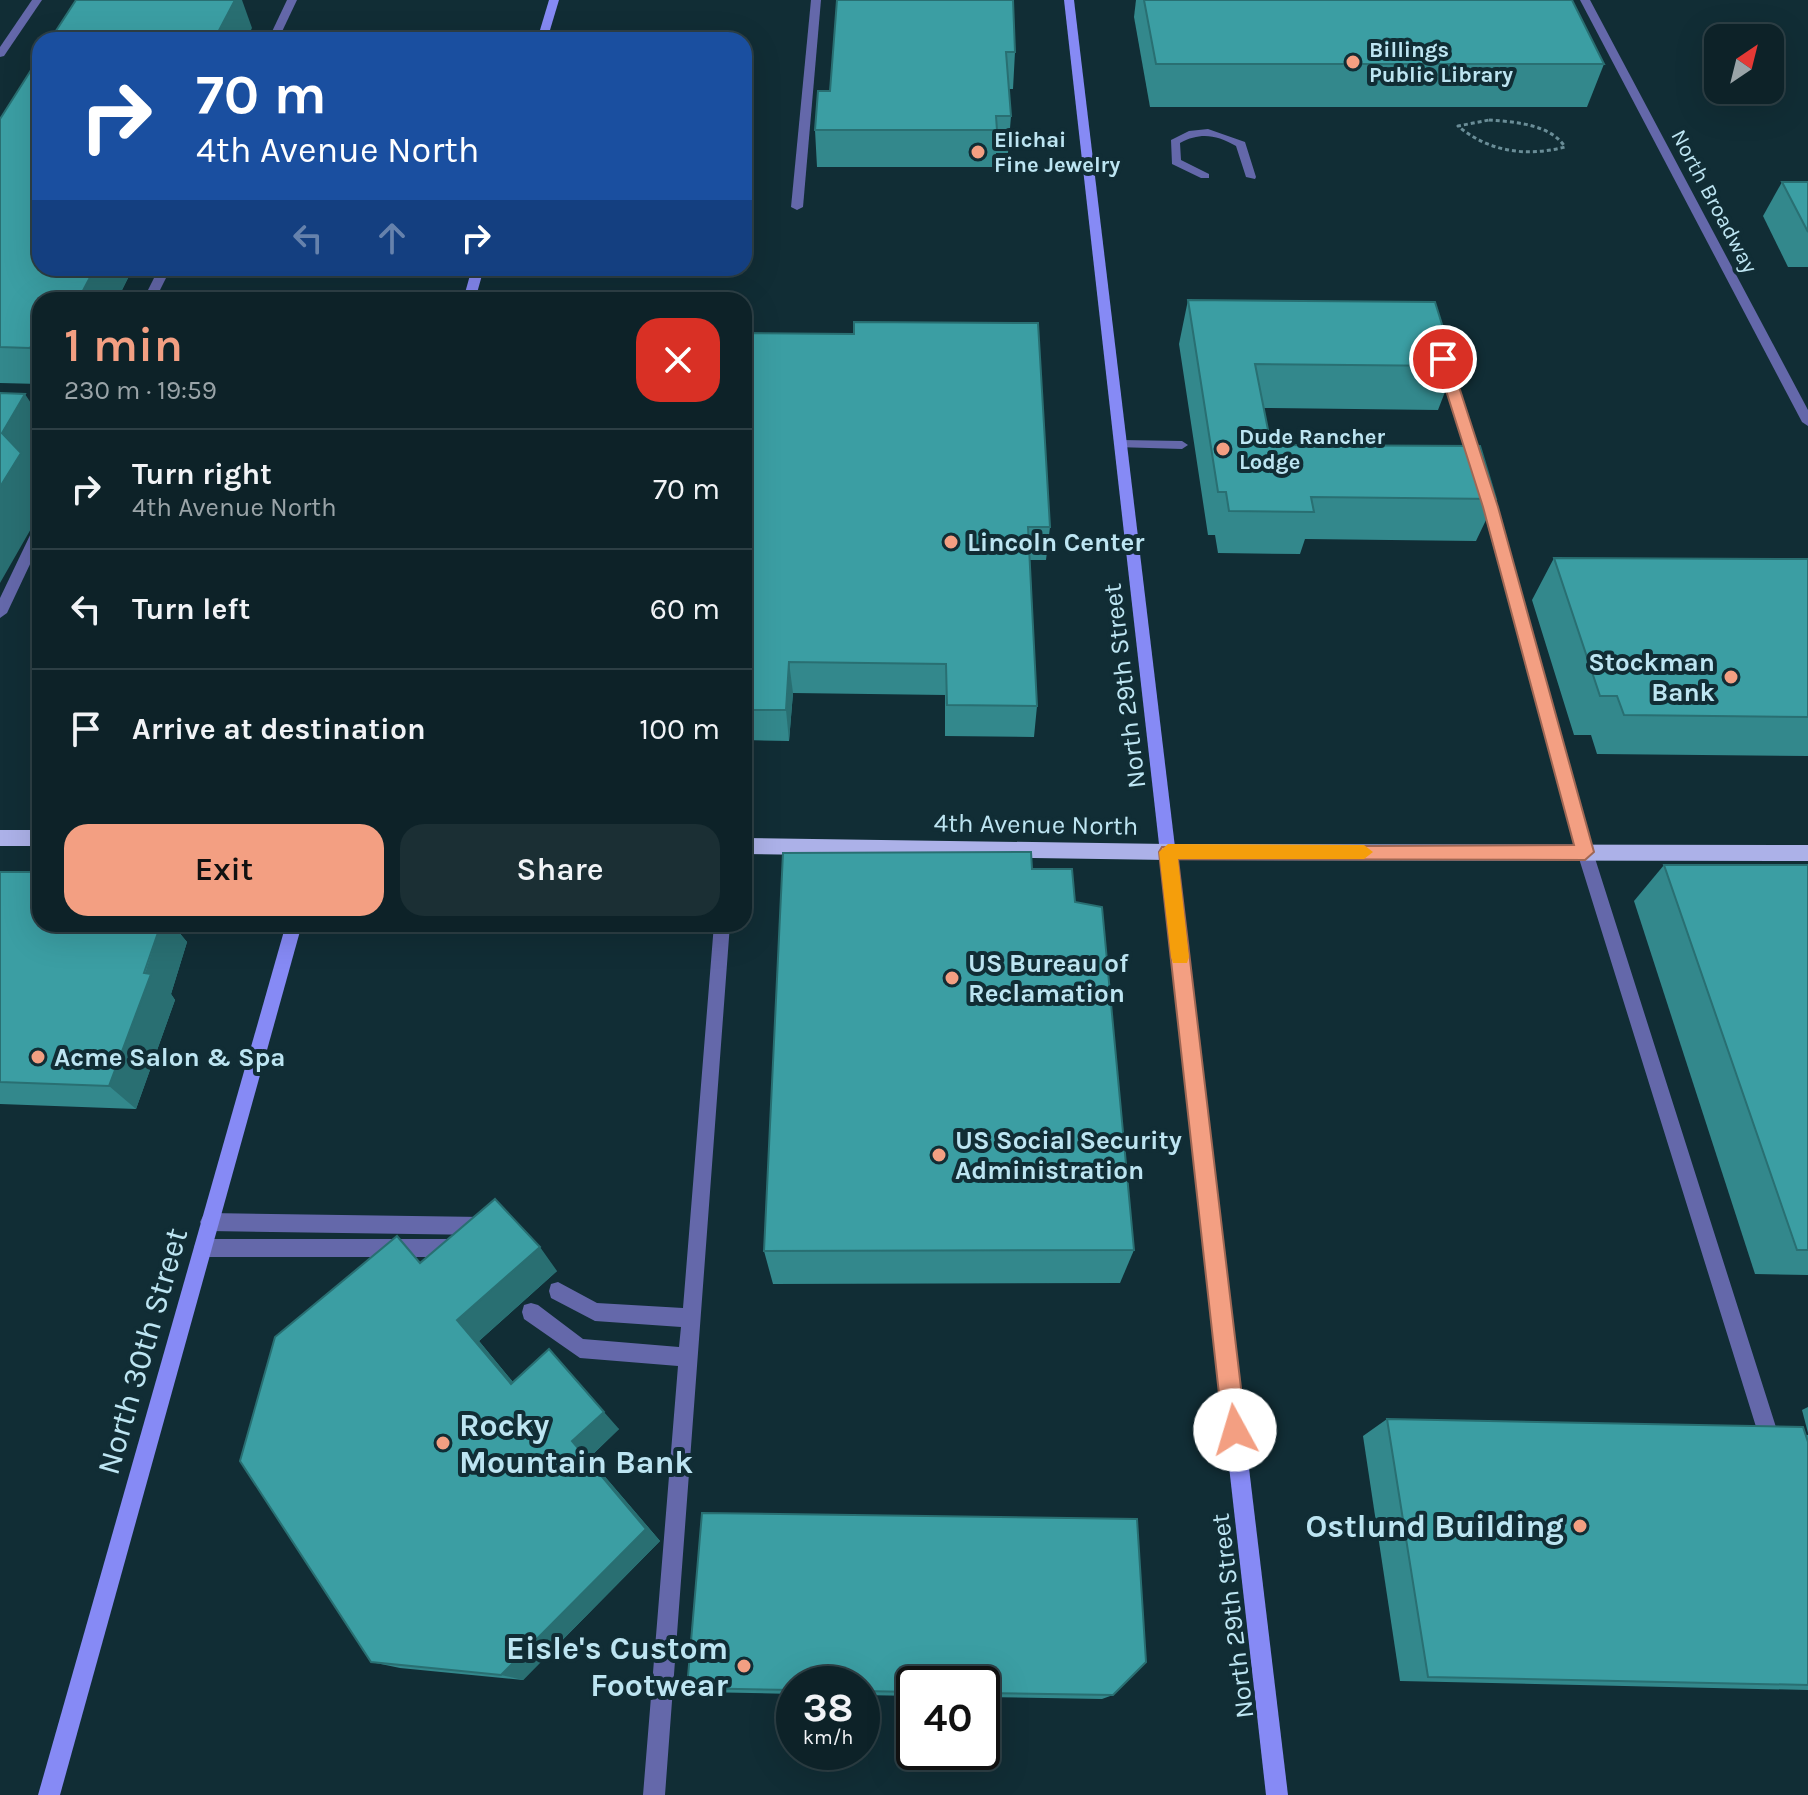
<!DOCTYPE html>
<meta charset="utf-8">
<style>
body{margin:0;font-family:Karla,sans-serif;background:#1b2f34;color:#f1f3f6;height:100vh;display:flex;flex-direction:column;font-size:30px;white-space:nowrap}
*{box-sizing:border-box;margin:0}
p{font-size:26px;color:#9aa4a8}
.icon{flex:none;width:44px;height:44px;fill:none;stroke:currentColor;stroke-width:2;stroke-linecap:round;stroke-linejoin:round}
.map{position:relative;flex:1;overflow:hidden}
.side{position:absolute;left:32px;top:292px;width:720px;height:640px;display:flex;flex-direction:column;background:#0d2228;border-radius:24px;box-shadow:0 8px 32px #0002,0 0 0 2px #2d3f45}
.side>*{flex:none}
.guide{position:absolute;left:32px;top:32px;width:720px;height:244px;border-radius:24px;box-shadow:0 8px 32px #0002,0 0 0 2px #2d3f45;background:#1a4fa0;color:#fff;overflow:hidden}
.needle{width:52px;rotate:35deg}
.buttons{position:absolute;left:1704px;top:24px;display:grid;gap:16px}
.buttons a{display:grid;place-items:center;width:80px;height:80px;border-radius:16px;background:#0d2228;box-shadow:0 8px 32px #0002,0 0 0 2px #2d3f45;font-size:40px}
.speed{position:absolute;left:776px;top:1666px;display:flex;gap:16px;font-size:40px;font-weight:700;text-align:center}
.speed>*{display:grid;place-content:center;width:104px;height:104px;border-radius:50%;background:#0d2228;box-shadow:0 8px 32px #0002,0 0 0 2px #2d3f45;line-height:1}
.speed small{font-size:20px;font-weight:400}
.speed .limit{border:4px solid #111;border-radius:12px;background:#fff;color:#111}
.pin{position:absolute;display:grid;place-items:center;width:68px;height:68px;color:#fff;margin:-34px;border:4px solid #fff;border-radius:50%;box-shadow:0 2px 8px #0007}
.me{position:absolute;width:88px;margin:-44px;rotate:354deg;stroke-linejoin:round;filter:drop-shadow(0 0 6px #0008)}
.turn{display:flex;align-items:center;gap:28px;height:168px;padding:0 32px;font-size:36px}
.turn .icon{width:104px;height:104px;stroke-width:2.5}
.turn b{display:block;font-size:56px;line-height:68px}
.lanes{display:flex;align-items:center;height:76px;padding:0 32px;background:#0003;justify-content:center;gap:40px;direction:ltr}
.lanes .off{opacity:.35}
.round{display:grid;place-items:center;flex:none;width:84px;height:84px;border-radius:24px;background:#1b2f34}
.summary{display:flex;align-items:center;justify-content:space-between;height:136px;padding:0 32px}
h1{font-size:48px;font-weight:600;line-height:60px;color:#f39f82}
.action{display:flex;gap:16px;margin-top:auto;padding:16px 32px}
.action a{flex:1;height:92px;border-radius:24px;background:#f39f82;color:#111;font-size:32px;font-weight:600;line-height:92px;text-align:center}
.action a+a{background:#1b2f34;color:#f1f3f6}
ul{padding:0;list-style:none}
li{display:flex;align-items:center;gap:24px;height:120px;padding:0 32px;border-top:2px solid #2d3f45}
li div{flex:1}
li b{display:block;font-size:30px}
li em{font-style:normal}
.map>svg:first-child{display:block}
</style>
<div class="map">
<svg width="1808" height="1795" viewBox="0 0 1808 1795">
<rect width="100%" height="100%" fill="#112d35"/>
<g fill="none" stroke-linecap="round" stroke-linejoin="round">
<!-- path -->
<path stroke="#6a8d97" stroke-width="3" stroke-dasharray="4 3" stroke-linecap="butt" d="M1489,120C1515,122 1550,124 1565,147C1526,157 1489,152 1458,126Z"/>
<!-- lane -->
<g fill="#6468aa" fill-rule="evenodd">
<path d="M287,0H297L278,40H268Z"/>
<path d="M811,0H821L803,207L797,210L791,207Z"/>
<path d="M1208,129L1245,142L1256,177L1255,179L1246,177L1236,146C1216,135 1201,132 1180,143L1181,160L1209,174V178H1201L1172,164L1171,140L1189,131Z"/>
<path d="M159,268H171L155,300H143Z"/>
<path d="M1444,358L1450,362L1478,448L1477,451L1472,452L1466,448L1438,362Z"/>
<path d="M1121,440L1182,441L1188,445L1182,449L1116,447L1115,444Z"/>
<path d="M1485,486L1492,491L1593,852L1782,1446L1779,1453L1772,1456L1765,1453L1762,1446L1577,852L1478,491Z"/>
<path d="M40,524V543L7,613L0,618V598L33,529Z"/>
<path d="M714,924H730L665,1795H643L678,1366L580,1358L524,1319L522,1312L524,1305L531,1303L538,1305L583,1339L679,1347L681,1327L595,1321L551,1298L549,1291L551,1284L558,1282L597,1303L683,1308Z"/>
<path d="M209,1213L483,1217L489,1220L492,1226L489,1232L483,1235L209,1231L203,1228L200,1222L203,1216Z"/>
<path d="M203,1239H458L465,1242L467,1248L465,1254L458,1257H203L196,1254L194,1248L196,1242Z"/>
</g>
<!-- street -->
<g fill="#6468aa" fill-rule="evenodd">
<path d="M32,0H42L4,56L0,57V47Z"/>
<path d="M1580,0H1590L1808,410V426L1802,422Z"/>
</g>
<!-- secondary -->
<g fill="#868af5" fill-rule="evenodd">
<path d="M549,0H559L547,40H537Z"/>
<path d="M1064,0H1074L1288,1795H1266Z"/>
<path d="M472,268H484L475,300H463Z"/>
<path d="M286,924H302L60,1795H38Z"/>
</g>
<!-- primary -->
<g fill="#acb1e8" fill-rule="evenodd">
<rect x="0" y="830" width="40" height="16"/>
<path d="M744,838L1168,844L1808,845V861L1168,860L744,854Z"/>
</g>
</g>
<!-- wall -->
<g fill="#33888c">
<path d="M837,0L1015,52L1013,89H1009L1011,116L1008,153H996L995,167H817L815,130L830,91Z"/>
<path d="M1136,0H1572L1604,64L1587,107H1150L1134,17Z"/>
<path d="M0,119L133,268L117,300H40V384L0,383Z"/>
<path d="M1782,182H1808V267H1788L1763,216Z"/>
<path d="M1188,300L1455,366L1438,410L1264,408L1271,445L1496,499L1476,541L1305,539L1300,554L1218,553L1215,535H1208L1179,344Z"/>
<path d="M744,333L1050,527L1046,560H1030L1037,706L1034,737L945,736V695L793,693L789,741L744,740Z"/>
<path d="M1554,558L1808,559V756L1597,754L1591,735H1574L1532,600Z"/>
<path d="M1664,865H1808V1275L1755,1274L1634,901Z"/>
<path d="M1032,869L1075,902L1134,1250L1120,1283L773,1284L764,1251Z"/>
<path d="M0,872L40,924H172L187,942L171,994L175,1000L136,1109L0,1104Z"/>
<path d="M422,1261L557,1271L479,1341L513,1382L619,1429L589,1458L660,1541L523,1680L400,1668L371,1662Z"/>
<path d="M1808,1407V1433L1802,1410Z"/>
<path d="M1387,1419L1808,1435V1690L1400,1681L1363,1436Z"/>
<path d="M702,1513L1137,1519L1146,1662L1113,1695L1102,1699L982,1697V1684H914V1696L862,1695V1684H794V1694L699,1692L687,1688Z"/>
</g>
<!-- shaded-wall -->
<g fill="#296f72">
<path d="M235,0H242L252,28L246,40H214Z"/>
<path d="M95,268H133L117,300H78Z"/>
<path d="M40,343V366L29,348Z"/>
<path d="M25,394L40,417V461L33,472L40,482V513L0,583V487L2,433Z"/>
<path d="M789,662L793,693L789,741L786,710Z"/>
<path d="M161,924H172L187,942L171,994L175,1000L136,1109L109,1086Z"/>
<path d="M540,1247L557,1271L479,1341L530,1403L511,1384L457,1320Z"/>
<path d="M604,1412L619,1429L589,1458L660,1541L523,1680L501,1675L572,1441Z"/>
</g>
<!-- building -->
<g fill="#3b9ea3" stroke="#296f72" stroke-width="2">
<path d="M76,0H235L214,40H50Z"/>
<path d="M837,0H1013L1015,52H1006L1011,116H996L997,130H815L818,91H830Z"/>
<path d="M1144,0H1572L1604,64H1156Z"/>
<path d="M40,56V268H95L78,300H40V343L29,348L0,347V119Z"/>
<path d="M1782,182H1808V232Z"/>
<path d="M1188,300L1435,302L1455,366L1255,364L1271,445L1480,446L1496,499L1311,497L1314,512L1229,511L1226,492H1218Z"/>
<path d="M854,322L1038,323L1050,527H1028L1037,706L947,705L946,664L789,662L786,710H744V333L854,334Z"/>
<path d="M0,393L25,394L2,433L21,453L0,487Z"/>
<path d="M1554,558L1808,559V717L1624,715L1617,696H1600Z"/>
<path d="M1031,852L1032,869H1072L1075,902L1102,907L1134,1250L764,1251L783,853Z"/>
<path d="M1664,865H1808V1250H1797Z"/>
<path d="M0,872H40V924H161L144,973L151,974L109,1086L0,1082Z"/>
<path d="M495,1199L540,1247L457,1320L511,1384L549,1349L604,1412L572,1441L646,1529L501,1675L371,1662L240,1461L275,1337L397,1236L420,1263Z"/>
<path d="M1387,1419L1803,1427L1808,1442V1685L1428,1677Z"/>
<path d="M702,1513L1137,1519L1146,1662L1113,1695L982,1693V1684H914V1692L862,1691V1684H794V1690L687,1688Z"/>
</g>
<!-- route -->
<path fill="#f39f82" stroke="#9e6754" stroke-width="2" d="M1443,354L1450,359L1498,507L1594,852L1585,860L1178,859L1246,1430L1243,1438L1235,1441L1227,1438L1223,1430L1159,852L1162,847L1574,845L1483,507L1436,359Z"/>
<!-- slow -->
<path fill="#f59e0b" d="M1168,844L1364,845L1373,852L1364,859H1178L1189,957L1187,963H1173L1171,957L1159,852Z"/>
<!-- markers -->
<g fill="#f39f82" stroke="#112d35" stroke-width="3">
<circle cx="1353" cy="62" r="8"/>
<circle cx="978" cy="152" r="8"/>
<circle cx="1223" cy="449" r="8"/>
<circle cx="951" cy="542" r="8"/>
<circle cx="1731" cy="677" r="8"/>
<circle cx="952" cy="978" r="8"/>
<circle cx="38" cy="1057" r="8"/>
<circle cx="939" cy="1155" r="8"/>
<circle cx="443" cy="1443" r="8"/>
<circle cx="1580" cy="1526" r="8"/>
<circle cx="744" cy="1666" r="8"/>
</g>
<g text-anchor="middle" stroke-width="8" stroke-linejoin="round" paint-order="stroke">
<!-- far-poi labels -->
<g font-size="22" font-weight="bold" fill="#bde5f2" stroke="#112d35" text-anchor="start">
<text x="1369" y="57">Billings<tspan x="1369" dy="25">Public Library</tspan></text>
<text x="994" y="147">Elichai<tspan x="994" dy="25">Fine Jewelry</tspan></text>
<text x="1239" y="444">Dude Rancher<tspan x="1239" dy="25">Lodge</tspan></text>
</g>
<!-- far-street labels -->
<g font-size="22" fill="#bde5f2" stroke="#112d35">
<text transform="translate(1715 201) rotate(62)" y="8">North Broadway</text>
</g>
<!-- poi labels -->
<g font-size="26" font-weight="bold" fill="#bde5f2" stroke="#112d35" text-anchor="start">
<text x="967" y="551">Lincoln Center</text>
<text x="1715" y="671" text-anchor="end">Stockman<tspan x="1715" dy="30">Bank</tspan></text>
<text x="968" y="972">US Bureau of<tspan x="968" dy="30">Reclamation</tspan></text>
<text x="54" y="1066">Acme Salon &amp; Spa</text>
<text x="955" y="1149">US Social Security<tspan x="955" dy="30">Administration</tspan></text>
</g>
<!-- street labels -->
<g font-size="26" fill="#bde5f2" stroke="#112d35">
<text transform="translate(1124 686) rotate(-97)" y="9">North 29th Street</text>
<text transform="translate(1036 824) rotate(1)" y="9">4th Avenue North</text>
<text transform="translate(1232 1616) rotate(-97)" y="9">North 29th Street</text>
</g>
<!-- near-street labels -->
<g font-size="32" fill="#bde5f2" stroke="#112d35">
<text transform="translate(142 1351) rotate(-74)" y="11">North 30th Street</text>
</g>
<!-- near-poi labels -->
<g font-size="32" font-weight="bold" fill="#bde5f2" stroke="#112d35" text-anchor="end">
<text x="459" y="1436" text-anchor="start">Rocky<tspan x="459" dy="37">Mountain Bank</tspan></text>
<text x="1564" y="1537">Ostlund Building</text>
<text x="728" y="1659">Eisle's Custom<tspan x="728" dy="37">Footwear</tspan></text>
</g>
</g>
</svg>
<div class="buttons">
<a><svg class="needle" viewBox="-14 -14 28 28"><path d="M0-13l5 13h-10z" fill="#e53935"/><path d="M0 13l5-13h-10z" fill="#9aa4a8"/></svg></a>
</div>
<div class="speed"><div>38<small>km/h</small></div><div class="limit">40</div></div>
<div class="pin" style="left:1443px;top:359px;background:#d93025"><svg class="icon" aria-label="arrive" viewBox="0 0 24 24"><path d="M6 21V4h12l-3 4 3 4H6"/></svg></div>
<svg class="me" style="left:1235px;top:1430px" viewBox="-20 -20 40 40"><circle r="19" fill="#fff"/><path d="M0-13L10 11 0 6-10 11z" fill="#f39f82"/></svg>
<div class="guide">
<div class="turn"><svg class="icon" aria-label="right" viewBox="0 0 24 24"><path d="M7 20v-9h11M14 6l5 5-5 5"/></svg><div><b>70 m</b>4th Avenue North</div></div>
<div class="lanes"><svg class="icon off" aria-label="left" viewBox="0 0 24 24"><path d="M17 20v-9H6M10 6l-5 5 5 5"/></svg><svg class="icon off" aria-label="ahead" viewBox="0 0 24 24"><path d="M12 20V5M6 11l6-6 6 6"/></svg><svg class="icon" aria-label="right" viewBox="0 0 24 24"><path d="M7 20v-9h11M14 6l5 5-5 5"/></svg></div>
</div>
<section class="side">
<div class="summary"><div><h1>1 min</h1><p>230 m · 19:59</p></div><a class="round" style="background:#d93025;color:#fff"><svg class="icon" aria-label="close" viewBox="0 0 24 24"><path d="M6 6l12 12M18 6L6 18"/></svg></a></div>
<ul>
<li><svg class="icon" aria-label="right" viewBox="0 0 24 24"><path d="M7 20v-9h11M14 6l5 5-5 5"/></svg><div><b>Turn right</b><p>4th Avenue North</p></div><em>70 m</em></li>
<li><svg class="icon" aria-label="left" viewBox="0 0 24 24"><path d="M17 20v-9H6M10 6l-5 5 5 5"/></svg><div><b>Turn left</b></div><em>60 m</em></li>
<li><svg class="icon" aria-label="arrive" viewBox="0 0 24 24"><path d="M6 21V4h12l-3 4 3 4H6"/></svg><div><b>Arrive at destination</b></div><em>100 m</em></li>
</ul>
<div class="action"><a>Exit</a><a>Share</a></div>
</section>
</div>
